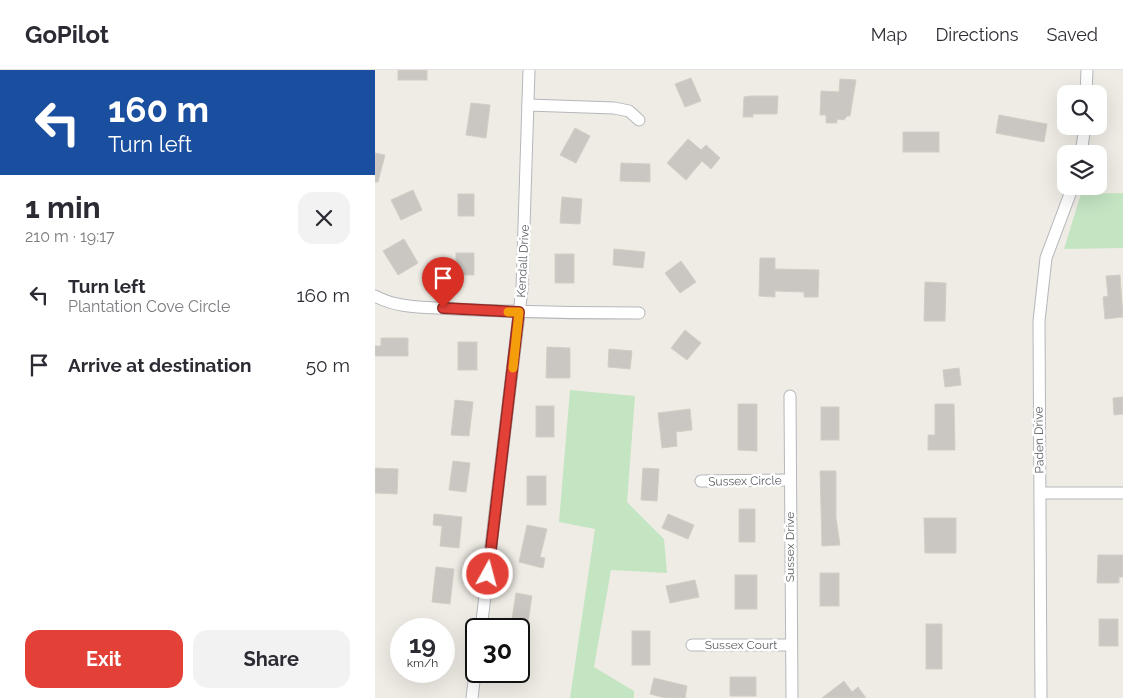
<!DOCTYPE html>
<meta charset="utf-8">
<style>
body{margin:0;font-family:Raleway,sans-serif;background:#f2f2f3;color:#2b2b33;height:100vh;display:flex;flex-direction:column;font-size:19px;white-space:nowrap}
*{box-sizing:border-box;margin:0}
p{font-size:16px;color:#7c7c81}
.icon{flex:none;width:28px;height:28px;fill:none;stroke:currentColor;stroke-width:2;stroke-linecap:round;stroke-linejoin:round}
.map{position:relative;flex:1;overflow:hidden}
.panel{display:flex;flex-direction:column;background:#fff;width:375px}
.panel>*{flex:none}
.guide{background:#1a4fa0;color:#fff;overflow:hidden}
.tools{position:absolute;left:682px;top:15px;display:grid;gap:10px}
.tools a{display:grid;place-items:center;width:50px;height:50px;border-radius:10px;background:#fff;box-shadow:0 5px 20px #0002;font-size:25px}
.speed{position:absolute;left:15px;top:548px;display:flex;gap:10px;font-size:25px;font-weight:700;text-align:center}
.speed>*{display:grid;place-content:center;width:65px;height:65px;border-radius:50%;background:#fff;box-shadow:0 5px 20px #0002;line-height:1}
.speed small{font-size:12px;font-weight:400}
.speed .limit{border:2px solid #111;border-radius:8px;background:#fff;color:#111}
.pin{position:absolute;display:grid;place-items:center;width:42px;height:42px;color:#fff;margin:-51px -21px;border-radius:50% 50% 50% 0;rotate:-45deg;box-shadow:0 0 5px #0007}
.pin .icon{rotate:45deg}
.me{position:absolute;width:55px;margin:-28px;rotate:7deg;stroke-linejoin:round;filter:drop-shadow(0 0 4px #0008)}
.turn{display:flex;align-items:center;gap:18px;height:105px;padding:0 25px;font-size:22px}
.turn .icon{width:65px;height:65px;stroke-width:2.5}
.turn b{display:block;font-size:35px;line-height:42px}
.round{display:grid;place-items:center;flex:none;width:52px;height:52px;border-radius:15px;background:#f2f2f3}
.headline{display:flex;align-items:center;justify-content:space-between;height:85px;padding:0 25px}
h1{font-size:30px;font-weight:700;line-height:38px}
.button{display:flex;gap:10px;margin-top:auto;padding:10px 25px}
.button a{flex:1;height:58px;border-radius:15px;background:#e34037;color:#fff;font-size:20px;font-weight:700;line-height:58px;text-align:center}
.button a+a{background:#f2f2f3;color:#2b2b33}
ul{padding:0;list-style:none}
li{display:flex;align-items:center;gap:15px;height:70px;padding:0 25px}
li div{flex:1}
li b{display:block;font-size:19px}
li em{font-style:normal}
header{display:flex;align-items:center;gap:30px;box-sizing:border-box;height:70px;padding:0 25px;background:#fff;border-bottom:1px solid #e1e1e2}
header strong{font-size:24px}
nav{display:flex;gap:28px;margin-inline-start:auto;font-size:18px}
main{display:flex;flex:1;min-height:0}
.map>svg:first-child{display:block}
</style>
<header>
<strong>GoPilot</strong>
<nav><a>Map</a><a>Directions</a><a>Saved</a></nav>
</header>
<main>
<section class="panel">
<div class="guide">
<div class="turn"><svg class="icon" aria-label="left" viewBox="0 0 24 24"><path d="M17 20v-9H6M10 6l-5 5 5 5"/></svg><div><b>160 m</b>Turn left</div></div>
</div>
<div class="headline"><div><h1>1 min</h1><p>210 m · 19:17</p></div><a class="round"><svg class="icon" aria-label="close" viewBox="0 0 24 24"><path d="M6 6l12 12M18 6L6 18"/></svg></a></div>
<ul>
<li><svg class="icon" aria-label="left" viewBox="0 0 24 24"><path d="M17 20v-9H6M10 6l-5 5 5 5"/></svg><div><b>Turn left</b><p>Plantation Cove Circle</p></div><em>160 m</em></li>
<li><svg class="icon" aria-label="arrive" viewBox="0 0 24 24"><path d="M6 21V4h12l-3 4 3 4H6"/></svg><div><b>Arrive at destination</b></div><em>50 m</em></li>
</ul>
<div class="button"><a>Exit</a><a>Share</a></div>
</section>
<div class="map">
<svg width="748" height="628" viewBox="0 0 748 628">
<rect width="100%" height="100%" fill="#efece5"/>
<!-- green -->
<g fill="#c3e5c2">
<path d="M748,123V178L689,179L706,124Z"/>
<path d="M195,320L260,326L252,432L289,469L292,503L236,500L219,597L259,621V628H195L220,459L184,452Z"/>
</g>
<!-- building -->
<g fill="#cac7c2" stroke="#d3cec3">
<rect x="23" y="0" width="29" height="10"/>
<path d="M316,8L326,31L310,37L300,14Z"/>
<path d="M465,9L481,10L475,46H472L469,50L462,49V53H451V45H445L446,21L464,22Z"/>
<path d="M376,26H403L402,44H378V47H368L369,27Z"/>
<path d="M96,33L115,35L111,68L91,65Z"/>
<path d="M624,45L672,54L669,72L621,63Z"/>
<path d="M200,58L215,66L201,93L185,85Z"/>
<rect x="528" y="62" width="36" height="20"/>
<path d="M313,69L326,80L331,75L345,88L336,99L327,91L311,110L292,93Z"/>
<path d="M0,83L10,85L3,112H0Z"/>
<path d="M246,93L275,94V112L245,111Z"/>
<path d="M38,120L47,140L26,150L16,130Z"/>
<rect x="83" y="124" width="16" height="22"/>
<path d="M187,127L207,129L205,154L185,153Z"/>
<path d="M29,169L43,193L23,205L8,181Z"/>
<path d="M239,179L270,182L268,198L238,195Z"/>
<rect x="81" y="183" width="18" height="22"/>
<rect x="180" y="184" width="19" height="29"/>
<path d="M385,188H400V199L444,200L443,227H429V222L400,221V227L384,226Z"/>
<path d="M306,191L321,212L305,223L290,203Z"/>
<path d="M745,205L748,247L730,249L728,227L733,226L731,206Z"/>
<path d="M550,212L571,213L570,251H549Z"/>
<path d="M310,260L326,273L312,290L296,278Z"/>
<path d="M6,268H33V286H0V276H6Z"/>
<rect x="83" y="272" width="19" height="28"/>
<path d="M172,277L195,278V308H171Z"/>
<path d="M234,279L257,281L255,299L233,297Z"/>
<path d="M584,298L586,315L570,317L568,300Z"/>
<path d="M748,327V344L739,345L738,328Z"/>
<path d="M80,330L98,332L94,366L76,365Z"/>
<path d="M363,334H382V381L363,380Z"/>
<path d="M560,334H579L580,380H553V365H560Z"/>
<rect x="161" y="336" width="18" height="31"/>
<rect x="446" y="337" width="18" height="33"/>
<path d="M315,339L317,360L301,362L302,376L287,378L283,343Z"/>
<path d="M78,391L95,393L91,422L74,420Z"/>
<path d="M0,398L23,399L22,424L0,423Z"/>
<path d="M268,398L284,399L282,431L266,430Z"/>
<path d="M445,401H461V448L465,475L447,476Z"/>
<rect x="152" y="406" width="19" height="29"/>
<rect x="364" y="439" width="16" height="33"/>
<path d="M59,444L87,447L84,478L65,476L67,456L58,455Z"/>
<path d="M293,444L319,455L313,469L287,458Z"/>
<path d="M549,448H581V483H550Z"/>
<path d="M152,455L172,459L165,487L170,488L168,498L144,492Z"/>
<path d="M723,485H748V507H744V513H722Z"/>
<path d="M61,497L79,499L75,534L57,532Z"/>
<rect x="445" y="503" width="19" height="33"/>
<rect x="360" y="505" width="22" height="34"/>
<path d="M320,510L324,527L295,533L291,516Z"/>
<path d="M141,523L157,526L153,552L137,549Z"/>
<rect x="724" y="549" width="19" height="27"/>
<rect x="551" y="554" width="16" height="45"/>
<rect x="257" y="561" width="18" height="34"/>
<rect x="355" y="607" width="26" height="19"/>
<path d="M279,608L312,616L310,628H290L275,624Z"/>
<path d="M469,611L477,622L483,617L491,628H447Z"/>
</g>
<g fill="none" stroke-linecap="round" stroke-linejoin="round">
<!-- minor casing -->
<g stroke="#b5b7bb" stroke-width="13">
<g id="minor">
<path d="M711,24L712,0"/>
<path d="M153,35L239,38L254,41L264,50"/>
<path d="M706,84L710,56"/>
<path d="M0,226C23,239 53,237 79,239C141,242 202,243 264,243"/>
<path d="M415,326L417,628"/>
<path d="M326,411L415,410"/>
<path d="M666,423H748"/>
<path d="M106,559L147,219L154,0"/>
<path d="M317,575H416"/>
<path d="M97,628L101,595"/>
<path d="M666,628L664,251L671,188L698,116"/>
</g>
</g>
<!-- minor -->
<use href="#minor" stroke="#fff" stroke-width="11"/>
</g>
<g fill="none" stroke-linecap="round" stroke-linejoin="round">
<!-- route casing -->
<g stroke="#942a24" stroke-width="12">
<path id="route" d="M68,238L144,242L113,504"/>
</g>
<!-- route -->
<use href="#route" stroke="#e34037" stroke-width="9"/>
<!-- slow -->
<path stroke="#f59e0b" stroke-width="9" d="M133,242H144L138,298"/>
</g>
<g text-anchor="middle" stroke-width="5" stroke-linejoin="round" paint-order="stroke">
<!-- street labels -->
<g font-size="12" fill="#5d6065" stroke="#fff">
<text transform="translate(148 191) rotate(-87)" y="4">Kendall Drive</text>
<text transform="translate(664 370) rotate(-91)" y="4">Paden Drive</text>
<text transform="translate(370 411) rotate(-1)" y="4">Sussex Circle</text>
<text transform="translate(415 477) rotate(-90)" y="4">Sussex Drive</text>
<text x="366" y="579">Sussex Court</text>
</g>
</g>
</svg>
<div class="tools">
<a><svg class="icon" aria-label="search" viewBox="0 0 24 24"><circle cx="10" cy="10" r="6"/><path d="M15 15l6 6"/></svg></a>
<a><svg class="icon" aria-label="layers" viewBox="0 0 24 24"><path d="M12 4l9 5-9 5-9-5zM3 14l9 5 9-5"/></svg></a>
</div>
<div class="speed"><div>19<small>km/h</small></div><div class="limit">30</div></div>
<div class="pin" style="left:68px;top:238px;background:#d93025"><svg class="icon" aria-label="arrive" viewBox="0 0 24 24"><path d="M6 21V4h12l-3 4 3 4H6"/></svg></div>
<svg class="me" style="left:113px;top:504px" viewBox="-20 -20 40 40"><circle r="17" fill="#e34037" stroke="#fff" stroke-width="3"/><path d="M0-11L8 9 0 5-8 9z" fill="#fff"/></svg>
</div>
</main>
